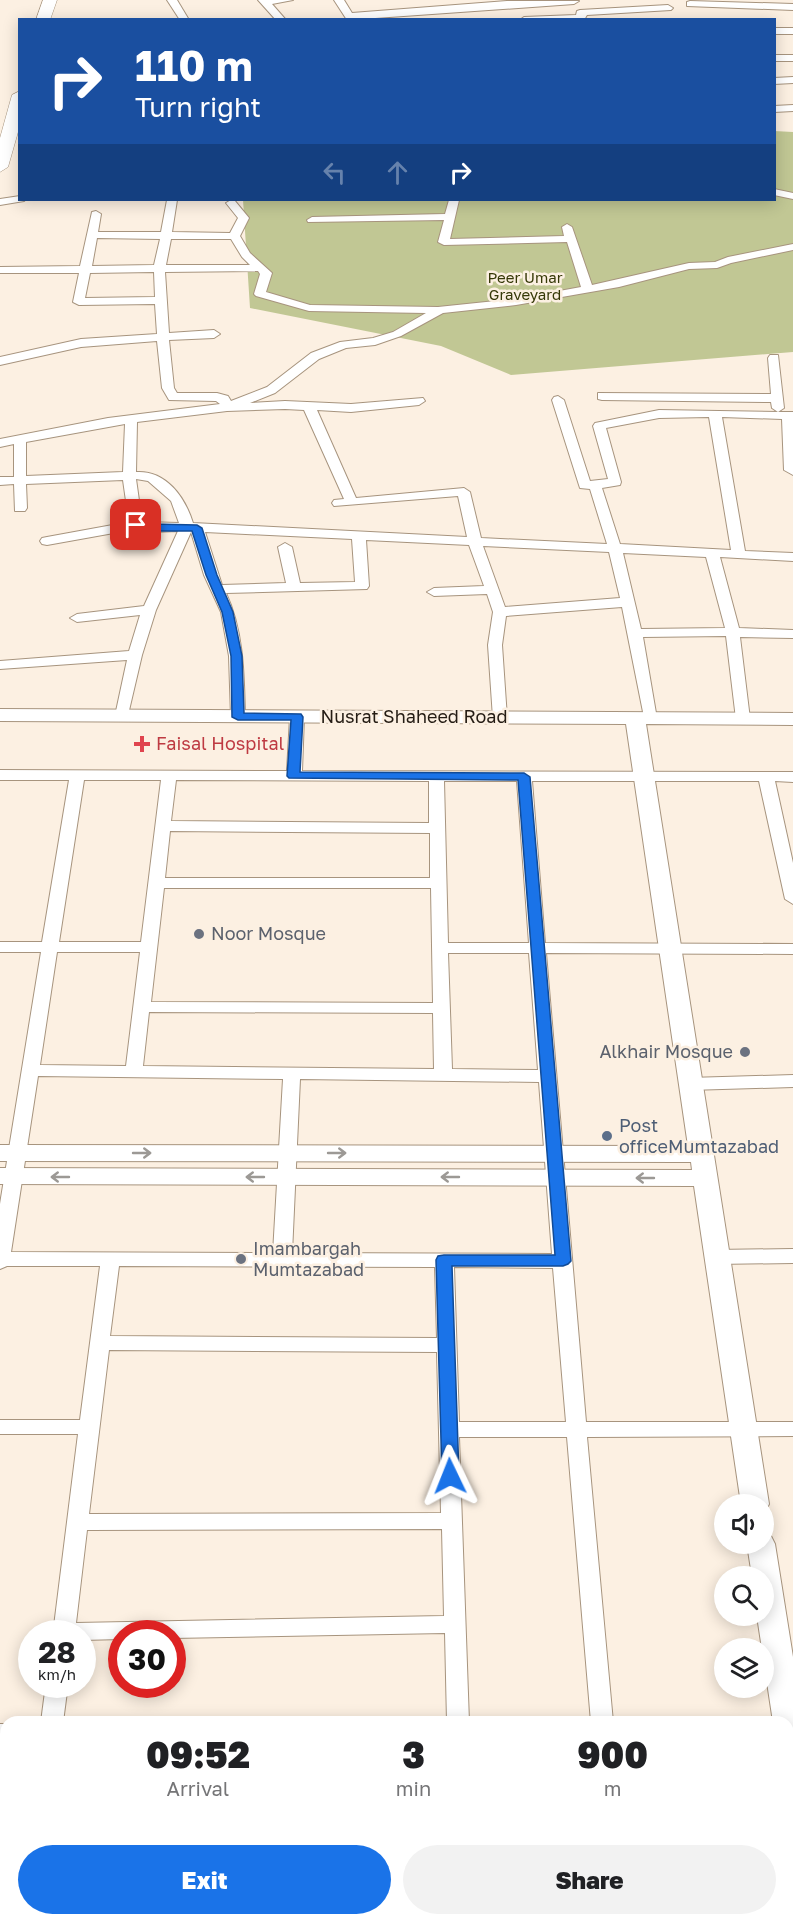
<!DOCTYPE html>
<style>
body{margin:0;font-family:"Golos Text",sans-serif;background:#f2f2f2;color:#202124;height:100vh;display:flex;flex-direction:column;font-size:22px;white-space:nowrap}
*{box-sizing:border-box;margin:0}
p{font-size:20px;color:#757577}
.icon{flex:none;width:33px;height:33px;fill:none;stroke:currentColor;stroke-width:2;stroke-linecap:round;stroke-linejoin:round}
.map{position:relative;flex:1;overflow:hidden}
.details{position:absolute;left:0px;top:1716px;width:794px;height:210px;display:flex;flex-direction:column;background:#fff;border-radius:18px 18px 0 0;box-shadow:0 3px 15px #0003}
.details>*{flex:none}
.banner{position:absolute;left:18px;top:18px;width:758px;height:183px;border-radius:0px;box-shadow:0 3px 15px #0003;background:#1a4fa0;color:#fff;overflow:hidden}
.tools{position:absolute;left:714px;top:1494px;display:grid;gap:12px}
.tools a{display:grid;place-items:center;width:60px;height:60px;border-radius:50%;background:#fff;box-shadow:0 3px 15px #0003;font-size:30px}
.speed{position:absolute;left:18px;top:1620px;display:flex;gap:12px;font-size:30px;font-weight:700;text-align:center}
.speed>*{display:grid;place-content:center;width:78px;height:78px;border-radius:50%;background:#fff;box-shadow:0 3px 15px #0003;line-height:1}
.speed small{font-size:15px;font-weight:400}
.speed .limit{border:9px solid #d22;background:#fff;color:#111}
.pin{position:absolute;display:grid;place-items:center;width:51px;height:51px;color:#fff;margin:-26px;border-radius:12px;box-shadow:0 3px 9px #0006}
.me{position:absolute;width:66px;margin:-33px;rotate:358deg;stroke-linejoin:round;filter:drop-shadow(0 0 4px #0008)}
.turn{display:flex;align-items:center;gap:21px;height:126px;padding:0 18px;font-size:27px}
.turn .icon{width:78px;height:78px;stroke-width:2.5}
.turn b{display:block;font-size:42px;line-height:51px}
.lanes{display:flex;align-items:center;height:57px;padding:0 18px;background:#0003;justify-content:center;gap:30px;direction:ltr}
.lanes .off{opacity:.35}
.eta{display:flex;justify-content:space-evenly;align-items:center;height:102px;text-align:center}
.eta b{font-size:36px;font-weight:800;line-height:42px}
.primary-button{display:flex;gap:12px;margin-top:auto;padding:12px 18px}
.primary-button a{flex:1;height:69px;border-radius:36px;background:#1a73e8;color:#fff;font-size:24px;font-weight:800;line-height:69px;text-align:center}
.primary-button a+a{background:#f2f2f2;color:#202124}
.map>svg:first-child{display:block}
</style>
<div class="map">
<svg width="793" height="1926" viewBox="0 0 793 1926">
<rect width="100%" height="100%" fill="#fcf0e2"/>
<!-- green -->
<path fill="#c1c794" d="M774,131L793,132V352L511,375L441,346L250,308L243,200H774Z"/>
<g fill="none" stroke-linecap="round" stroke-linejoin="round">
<!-- street casing -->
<g stroke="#a7947e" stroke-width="2">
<g id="street">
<path d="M167,0H177L189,20H180Z"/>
<path d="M258,0H293L272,4L286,20H276Z"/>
<path d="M334,0H344L352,13L507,1H579L574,4L347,20Z"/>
<path d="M690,1L793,4V10L687,6V2Z"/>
<path d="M668,5L673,8L671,10L587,15L584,20H520L524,17L576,15L577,11L580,10Z"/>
<rect x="774" y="28" width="19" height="6"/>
<rect x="774" y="55" width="19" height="6"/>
<path d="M793,77V83L774,84V78Z"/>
<path d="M793,105V111L774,112V106Z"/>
<path d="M774,189L793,193V199L774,195Z"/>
<path d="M20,196V200H25L24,201L0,205V199Z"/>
<path d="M167,200H177L172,232L230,233L238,218L226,203L231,200L235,201L249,218L240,236L250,253L272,273L266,292L310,305L438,307L516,299L581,287L567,242L444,245L438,242L444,220L308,222L307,220L312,217L445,214L449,200H459L450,239L564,236L562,227L567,224L572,227L592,285L689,263L715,262L728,257L793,244V250L731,263L717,268L689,269L619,287L516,305L443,313L401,336L375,345L346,348L319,359L275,393L250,403L285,401L351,404L423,398L425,401L419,405L351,412L317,410L356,498L464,488L470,492L481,538L607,544L590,489L580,488L579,485L552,400L554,397L558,396L564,400L590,481L608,479L593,426L595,423L659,410L778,412L772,408L771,402L602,400L598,399V393L771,394L768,358L770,355H778L784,408L778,412H793V475L784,470L782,419L722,417L745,551L793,553V561L720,557L739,628L793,630V638L740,637L750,719L748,722L743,723L736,719L726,636L643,637L657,719L650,723L645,722L622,607L506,616L502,645L507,718L505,721H495L493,718L488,645L493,612L487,594L434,596L427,592L434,588L484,586L469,545L366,540L369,586L367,589L226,593C244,632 244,675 245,717L243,720L238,721L231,717L229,656L221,612L204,575L191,532L156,610L142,655L127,719H117L115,716L127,660L0,669V661L129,651L140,615L77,622L70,618L77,614L144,606L178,531L152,532L136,529L47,545L42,544L40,541L42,538L47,537L129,522L123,480L26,484L27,508L25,511H15L14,484L0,485V477H14V444L0,447V439L108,418L220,404L216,401L169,400L162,388L157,341L81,347L0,365V357L81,339L157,334L155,304L79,305L73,302L79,273H0V267L80,266L92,212L96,211L101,214L98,232H161ZM97,238L160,239L154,265L92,266ZM171,239H231L242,257L250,265H166ZM258,271L260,274L254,294L256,296L309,311L426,313L393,332L373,338L340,342L311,353L267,387L231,401L228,396L217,393H177L174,388L169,340L214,338L220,334L214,330L169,333L165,272ZM154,272L155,297L85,298L90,273ZM285,409L304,410L344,499L334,500L332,503L334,506L458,496L467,537L193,523C185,497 166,470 136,472L137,422L227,411ZM709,417L731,550L620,544L602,488L620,485L621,482L606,428L659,418ZM125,424L123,472L26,476V442ZM136,479L148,481L171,501L179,523L142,522ZM205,532L352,539L355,582L300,583L292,547L285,543L278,547L286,583L222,585ZM483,546L609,552L620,598L505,607ZM623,553L706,557L725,628L641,629Z"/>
<path d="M297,713L304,717L302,771L793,772V782L775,781L793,863V904L785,899L759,781H532L545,943L793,944V954L546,953L586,1422H793V1436L587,1437L613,1722H591L567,1437H459L469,1722H447L445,1633L172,1638V1634H122V1639L82,1640V1634H53L78,1434H0V1420H80L100,1266H7L0,1269V1204L41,952H0V942H42L69,780H0V770L287,771L290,717ZM84,780H161L141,942H59ZM176,780L429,781V823L171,821ZM444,781H517L529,943H448ZM170,831L430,833V878H165ZM164,888H431L433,1003L151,1002ZM57,952H140L126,1066L40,1065ZM448,953H529L538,1070L452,1069ZM149,1012L433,1013L434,1069L143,1066ZM38,1076L283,1079L273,1253L11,1252ZM300,1079L539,1082L552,1254L292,1253ZM119,1266L435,1267L437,1338L110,1336ZM454,1267L553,1268L566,1422H459ZM109,1350L437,1352L441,1513L89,1514ZM442,1529L444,1616L76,1623L87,1530Z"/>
<path d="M793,1075V1087L689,1090L683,1088L680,1084L683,1080L689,1078Z"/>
<path d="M793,1249V1263L715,1264L708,1262L706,1257L708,1252L715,1250Z"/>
<path d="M46,1684H68L63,1722H41Z"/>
<rect x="0" y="1724" width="6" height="18"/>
<rect x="788" y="1846" width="5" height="20"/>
<rect x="0" y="1855" width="6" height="20"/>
</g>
</g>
<!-- secondary casing -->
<g stroke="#a7947e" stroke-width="2">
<g id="secondary">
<path d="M0,709L793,713V725L646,724L769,1504L765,1512L764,1504H741L694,1186L0,1184V1168L692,1170L691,1162L0,1161V1145L688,1146L626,724L0,721Z"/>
<path d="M764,1534L771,1536L775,1544L793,1657V1768L788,1766V1722H773L757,1616H764V1576H752L747,1544H764Z"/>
</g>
</g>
<!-- primary casing -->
<g stroke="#a7947e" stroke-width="1">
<g id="primary">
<path d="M43,0H57L50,20H36Z"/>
<path d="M20,91V125L8,167L0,172V138L12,95Z"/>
</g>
</g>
<!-- street -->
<use href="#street" fill="#fff" fill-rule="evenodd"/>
<!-- secondary -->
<use href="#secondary" fill="#fff" fill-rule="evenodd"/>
<!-- primary -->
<use href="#primary" fill="#fff" fill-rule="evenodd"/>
</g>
<!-- one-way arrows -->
<defs><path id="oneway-shaft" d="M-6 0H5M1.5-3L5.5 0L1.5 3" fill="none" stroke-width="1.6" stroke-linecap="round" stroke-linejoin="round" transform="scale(1.5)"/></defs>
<g stroke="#9c9995">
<use href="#oneway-shaft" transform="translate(142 1153)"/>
<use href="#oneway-shaft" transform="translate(337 1153)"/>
<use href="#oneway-shaft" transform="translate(60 1177) rotate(-180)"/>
<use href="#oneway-shaft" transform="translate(255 1177) rotate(-180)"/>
<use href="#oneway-shaft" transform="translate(450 1177) rotate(-180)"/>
<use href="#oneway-shaft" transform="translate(645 1178) rotate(-180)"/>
</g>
<!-- route -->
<path fill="#1a73e8" stroke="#114b97" stroke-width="1.5" d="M136,522L152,524L197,525L202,528L217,575L233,612L242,656L244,713L301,714L303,717L300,772L524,773L530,777L571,1261L568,1264L563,1266H452L459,1476L456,1480L450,1482L444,1480L442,1476L436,1260L438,1256L444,1255H555L518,780L289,778L287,776L291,720H238L232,717L231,656L222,612L206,575L192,531H152L132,527V523Z"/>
<!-- markers -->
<path fill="#e0444e" stroke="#fcf0e2" stroke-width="2" d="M139 735h6v6h6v6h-6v6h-6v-6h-6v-6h6z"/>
<g fill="#6b7280" stroke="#fcf0e2" stroke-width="2">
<circle cx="199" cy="934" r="6"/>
<circle cx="745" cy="1052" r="6"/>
<circle cx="241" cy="1259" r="6"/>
</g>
<circle fill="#5c6f8a" stroke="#fcf0e2" stroke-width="2" cx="607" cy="1136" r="6"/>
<g text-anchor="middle" stroke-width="5" stroke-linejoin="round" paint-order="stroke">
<!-- far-park labels -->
<g font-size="15" fill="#363908" stroke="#fcf0e2">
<text x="525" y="283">Peer Umar<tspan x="525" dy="17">Graveyard</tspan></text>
</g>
<!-- street labels -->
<g font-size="18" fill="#241c14" stroke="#fcf0e2">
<text x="414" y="723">Nusrat Shaheed Road</text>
</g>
<!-- health labels -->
<g font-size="18" fill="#be3a42" stroke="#fcf0e2" text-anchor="start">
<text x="156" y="750">Faisal Hospital</text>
</g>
<!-- worship labels -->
<g font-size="18" fill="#5b616d" stroke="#fcf0e2" text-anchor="start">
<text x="211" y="940">Noor Mosque</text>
<text x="733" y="1058" text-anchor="end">Alkhair Mosque</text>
<text x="253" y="1255">Imambargah<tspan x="253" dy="21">Mumtazabad</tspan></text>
</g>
<!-- service labels -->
<g font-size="18" fill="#4e5e75" stroke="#fcf0e2" text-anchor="start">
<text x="619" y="1132">Post<tspan x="619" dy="21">officeMumtazabad</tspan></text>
</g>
</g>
</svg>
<div class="tools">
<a><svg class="icon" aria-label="sound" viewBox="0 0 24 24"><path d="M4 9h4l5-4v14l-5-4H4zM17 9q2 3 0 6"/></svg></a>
<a><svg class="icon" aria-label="search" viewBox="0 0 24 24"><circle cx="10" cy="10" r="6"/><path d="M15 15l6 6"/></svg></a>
<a><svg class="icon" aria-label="layers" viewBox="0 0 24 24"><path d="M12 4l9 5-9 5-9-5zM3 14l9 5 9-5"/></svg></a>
</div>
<div class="speed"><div>28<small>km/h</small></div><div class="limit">30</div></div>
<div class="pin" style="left:136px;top:525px;background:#d93025"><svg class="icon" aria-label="arrive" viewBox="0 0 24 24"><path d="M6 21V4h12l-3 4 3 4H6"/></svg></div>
<svg class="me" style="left:450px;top:1476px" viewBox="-20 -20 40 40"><path d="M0-17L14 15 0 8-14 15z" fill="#1a73e8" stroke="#fff" stroke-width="4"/></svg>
<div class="banner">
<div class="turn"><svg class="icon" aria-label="right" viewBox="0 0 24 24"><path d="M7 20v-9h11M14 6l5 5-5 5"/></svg><div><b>110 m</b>Turn right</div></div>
<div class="lanes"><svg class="icon off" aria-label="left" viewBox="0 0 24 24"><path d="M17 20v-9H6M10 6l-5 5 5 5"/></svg><svg class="icon off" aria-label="ahead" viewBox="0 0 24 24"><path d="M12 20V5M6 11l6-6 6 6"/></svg><svg class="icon" aria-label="right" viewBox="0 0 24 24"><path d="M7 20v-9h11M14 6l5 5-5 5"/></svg></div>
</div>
<section class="details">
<div class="eta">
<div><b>09:52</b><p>Arrival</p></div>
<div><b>3</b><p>min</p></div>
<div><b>900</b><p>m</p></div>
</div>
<div class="primary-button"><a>Exit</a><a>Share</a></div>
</section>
</div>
